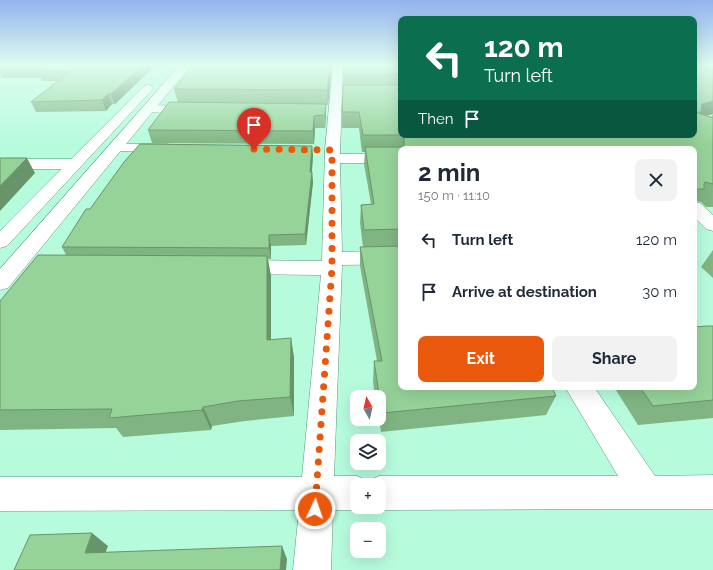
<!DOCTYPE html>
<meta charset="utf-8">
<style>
body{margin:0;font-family:Raleway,sans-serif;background:#f2f2f3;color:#1f2937;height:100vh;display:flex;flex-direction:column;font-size:15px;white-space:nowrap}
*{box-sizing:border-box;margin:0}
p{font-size:13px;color:#747a83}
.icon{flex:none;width:22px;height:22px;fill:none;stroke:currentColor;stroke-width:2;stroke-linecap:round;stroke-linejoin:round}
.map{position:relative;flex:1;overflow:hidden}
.panel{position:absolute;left:398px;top:146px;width:299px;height:244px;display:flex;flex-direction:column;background:#fff;border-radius:8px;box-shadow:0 4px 16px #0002}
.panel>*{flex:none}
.top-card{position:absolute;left:398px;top:16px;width:299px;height:122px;border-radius:8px;box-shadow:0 4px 16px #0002;background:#0b6e4f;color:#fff;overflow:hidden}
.needle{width:26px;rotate:352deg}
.fabs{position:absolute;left:350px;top:390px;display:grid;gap:8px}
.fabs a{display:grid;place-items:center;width:36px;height:36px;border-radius:8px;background:#fff;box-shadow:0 4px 16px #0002;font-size:20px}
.pin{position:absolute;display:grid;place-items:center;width:34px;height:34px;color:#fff;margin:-41px -17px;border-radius:50% 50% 50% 0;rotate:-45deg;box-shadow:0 0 4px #0007}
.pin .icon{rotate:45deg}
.me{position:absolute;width:44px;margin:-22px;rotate:3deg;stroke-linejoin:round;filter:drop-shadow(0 0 3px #0008)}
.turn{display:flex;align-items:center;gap:14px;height:84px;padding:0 20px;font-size:18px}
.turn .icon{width:52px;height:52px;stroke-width:2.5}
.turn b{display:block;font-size:28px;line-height:34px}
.then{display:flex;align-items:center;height:38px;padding:0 20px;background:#0003;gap:8px;font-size:15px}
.round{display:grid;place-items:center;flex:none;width:42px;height:42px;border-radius:8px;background:#f2f2f3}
.overview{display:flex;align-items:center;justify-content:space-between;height:68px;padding:0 20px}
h1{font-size:24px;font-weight:700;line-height:30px}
.action{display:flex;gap:8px;margin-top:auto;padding:8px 20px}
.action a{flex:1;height:46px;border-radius:8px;background:#ea580c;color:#fff;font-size:16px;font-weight:700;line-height:46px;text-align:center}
.action a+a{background:#f2f2f3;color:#1f2937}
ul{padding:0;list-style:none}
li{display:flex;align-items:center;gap:12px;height:52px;padding:0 20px}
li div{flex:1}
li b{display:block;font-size:15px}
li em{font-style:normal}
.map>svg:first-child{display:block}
</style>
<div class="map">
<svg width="713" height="570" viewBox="0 0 713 570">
<rect width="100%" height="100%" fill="#b7fbdd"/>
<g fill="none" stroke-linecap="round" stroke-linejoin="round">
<!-- minor casing -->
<g stroke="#58997e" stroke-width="1">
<g id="minor">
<path d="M333,65H343L340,154L401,153V163H340L342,252L401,250V264L342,265L334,476H357L368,481L379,476H618L565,387H594L655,476L713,475V509L379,510L373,507H379V485H357V507H363L357,510H333L331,570H293L299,510L0,511V477H302L321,275L239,274L232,272L228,267L232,262L239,260L322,261L325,150Z"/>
<path d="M148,105L192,106L196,107L198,110L196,113L192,114L144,112L142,109L144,106Z"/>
<path d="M114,144H167L172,145L174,148L172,151L167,152L109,151L107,148L109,145Z"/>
<path d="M0,159H75L80,161L83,164L80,167L75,169H0Z"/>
<path d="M694,202L700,203L713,215V231L706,229L694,217Z"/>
</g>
</g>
<!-- major casing -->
<g stroke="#58997e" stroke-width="1">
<g id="major">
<path d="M180,65H191L8,288L0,290V269Z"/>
<path d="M148,85L152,86L154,88L152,90L7,246L0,248V231L144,86Z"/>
</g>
</g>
<!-- minor -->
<use href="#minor" fill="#fff" fill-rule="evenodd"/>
<!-- major -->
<use href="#major" fill="#fff" fill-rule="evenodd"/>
</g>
<!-- wall -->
<g fill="#80b583">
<path d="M0,65H156L115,104H112L106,111L36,112L31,102L58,81H42L41,78H3L0,73Z"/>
<path d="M193,65H332L328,105H326V116L325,128H315L314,144L152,143L148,130L178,103L174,89Z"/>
<path d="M401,65V135H694V65H713V114L706,116L711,117L713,114V207H706L701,202L696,201L694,205V149H401V387L556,396L546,415L381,432L379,419V397H375L373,381L374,361H377L360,266V247H363L360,223L361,205L371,204L364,164L365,152H362L359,128H342V112L343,85V74Z"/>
<path d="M313,155L312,172L313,182L306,245L271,246V259H268L271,276V340L291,338L294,358V416L245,421L212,426L211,430L123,437L116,428L0,430V301L66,255L62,247L90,209Z"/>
<path d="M713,250V278L701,267Z"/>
<path d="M713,326V418L638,425L614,387H694Z"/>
</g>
<!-- shaded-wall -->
<g fill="#68946a">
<path d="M0,65H8L0,69Z"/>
<path d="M143,65H156L115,104L111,94Z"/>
<path d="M330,65H332L328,105L327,90Z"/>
<path d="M108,94L112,104L106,111L102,100Z"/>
<path d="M713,101V114L697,118L701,112L702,104Z"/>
<path d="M326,104V116L325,128V115Z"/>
<path d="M314,116L315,128L314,144L313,131Z"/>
<path d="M312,146L313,155L311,181L312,172L313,182L306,245L305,234Z"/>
<path d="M27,158L35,173L0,211V186Z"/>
<path d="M269,235L271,246V259L269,248Z"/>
<path d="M267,256L271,276V360L267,340Z"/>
<path d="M291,338L294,358V416L290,397Z"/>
<path d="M203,407L212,426L211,430L202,410Z"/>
<path d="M92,533L108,546L101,565L85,553Z"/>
<path d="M282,546L287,559L286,570H280Z"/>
</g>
<!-- building -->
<g fill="#95d398" stroke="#68946a">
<path d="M6,65H143L111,94H108L102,100L31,102L71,71H38L42,69H0V68Z"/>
<path d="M193,65H330L327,90L174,89Z"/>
<path d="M344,65H401V74H343Z"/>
<path d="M694,65H713V101L702,104L701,112H695L713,118V184L705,182L704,184V189H694V149H401V229L364,230L361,205L374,204L365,147H402L404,146V136L403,135H694Z"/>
<path d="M343,85H401V135H363L359,112H342Z"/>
<path d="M169,102L326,104L325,115L314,116L313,131L148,130Z"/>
<path d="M140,144L312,146L310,172H312L305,234L269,235V248L62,247L86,209H90L124,162Z"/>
<path d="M0,158H27L0,186Z"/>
<path d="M401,246V387H552L556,396L382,413L374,361H382L360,247Z"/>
<path d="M38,255L267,256V340L291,338L290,397L238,401L203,407L202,410L109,418L112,409L0,410V301Z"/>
<path d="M708,326H713V400L653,406L640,387H694V327Z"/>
<path d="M92,533L85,553L282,546L280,570H14L30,535Z"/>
</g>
<!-- sky -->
<linearGradient id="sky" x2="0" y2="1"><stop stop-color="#93b3ef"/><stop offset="0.45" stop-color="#dffdf0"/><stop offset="1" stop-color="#dffdf0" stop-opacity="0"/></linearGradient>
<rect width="713" height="145" fill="url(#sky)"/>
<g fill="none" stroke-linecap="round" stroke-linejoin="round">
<!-- route -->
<path stroke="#ea580c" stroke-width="7" stroke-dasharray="0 12.6" d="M254,149L332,150V268L315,509"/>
</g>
</svg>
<div class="fabs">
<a><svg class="needle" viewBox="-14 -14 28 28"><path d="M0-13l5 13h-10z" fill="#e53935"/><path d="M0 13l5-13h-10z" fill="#747a83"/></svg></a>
<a><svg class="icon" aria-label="layers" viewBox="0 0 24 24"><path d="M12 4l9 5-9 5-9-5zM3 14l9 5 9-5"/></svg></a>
<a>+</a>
<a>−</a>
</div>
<div class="pin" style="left:254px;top:149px;background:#d93025"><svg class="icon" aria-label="arrive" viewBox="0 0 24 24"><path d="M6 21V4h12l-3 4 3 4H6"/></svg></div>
<svg class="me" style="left:315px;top:509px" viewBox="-20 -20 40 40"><circle r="17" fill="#ea580c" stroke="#fff" stroke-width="3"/><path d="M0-11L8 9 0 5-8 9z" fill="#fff"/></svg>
<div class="top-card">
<div class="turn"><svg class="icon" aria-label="left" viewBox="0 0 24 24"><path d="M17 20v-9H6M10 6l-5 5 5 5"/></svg><div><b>120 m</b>Turn left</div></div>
<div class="then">Then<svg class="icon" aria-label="arrive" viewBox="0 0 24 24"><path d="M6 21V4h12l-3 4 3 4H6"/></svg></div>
</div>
<section class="panel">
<div class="overview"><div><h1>2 min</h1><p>150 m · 11:10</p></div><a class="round"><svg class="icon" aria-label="close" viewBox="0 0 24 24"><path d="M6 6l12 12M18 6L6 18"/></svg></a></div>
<ul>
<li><svg class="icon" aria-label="left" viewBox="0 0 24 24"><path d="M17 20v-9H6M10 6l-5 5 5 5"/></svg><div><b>Turn left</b></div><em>120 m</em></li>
<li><svg class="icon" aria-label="arrive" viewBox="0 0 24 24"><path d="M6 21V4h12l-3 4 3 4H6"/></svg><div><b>Arrive at destination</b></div><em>30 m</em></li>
</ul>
<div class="action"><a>Exit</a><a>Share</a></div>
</section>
</div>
